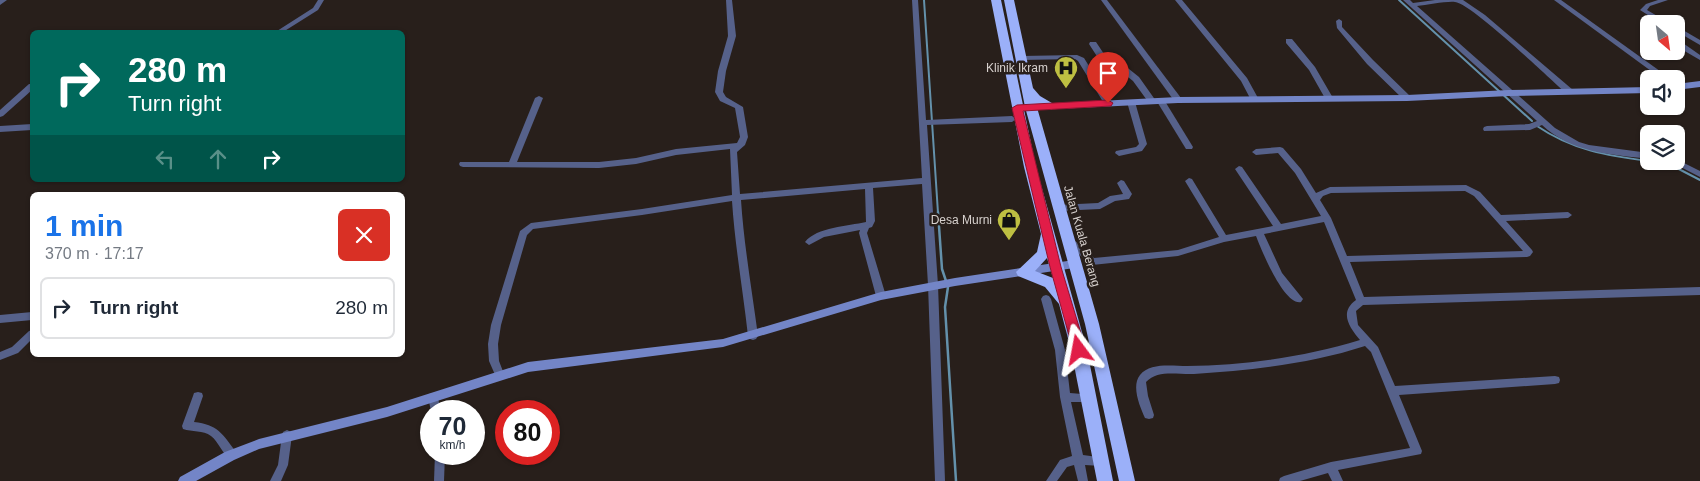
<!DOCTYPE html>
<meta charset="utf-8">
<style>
body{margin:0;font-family:Arial,sans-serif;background:#f6f6f7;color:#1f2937;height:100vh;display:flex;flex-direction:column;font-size:19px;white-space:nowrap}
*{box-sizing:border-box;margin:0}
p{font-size:16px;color:#747a83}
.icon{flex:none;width:28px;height:28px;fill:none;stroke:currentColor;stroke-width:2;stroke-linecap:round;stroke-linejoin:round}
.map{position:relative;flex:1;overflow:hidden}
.sheet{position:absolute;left:30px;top:192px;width:375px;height:165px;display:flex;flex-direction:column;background:#fff;border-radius:8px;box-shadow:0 1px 4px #0004}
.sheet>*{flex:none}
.guide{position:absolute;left:30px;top:30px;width:375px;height:152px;border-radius:8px;box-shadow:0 1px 4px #0004;background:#00695c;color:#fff;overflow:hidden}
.needle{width:32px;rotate:151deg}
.tools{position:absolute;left:1640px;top:15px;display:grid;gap:10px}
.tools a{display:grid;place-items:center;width:45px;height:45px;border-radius:8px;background:#fff;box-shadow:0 1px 4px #0004;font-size:25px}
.speed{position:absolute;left:420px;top:400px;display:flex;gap:10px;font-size:25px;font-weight:700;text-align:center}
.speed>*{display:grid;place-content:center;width:65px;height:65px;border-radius:50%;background:#fff;box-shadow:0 1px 4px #0004;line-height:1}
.speed small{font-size:12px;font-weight:400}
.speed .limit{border:8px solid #d22;background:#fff;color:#111}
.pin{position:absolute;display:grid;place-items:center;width:42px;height:42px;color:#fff;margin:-51px -21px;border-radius:50% 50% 50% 0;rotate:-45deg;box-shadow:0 0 5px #0007}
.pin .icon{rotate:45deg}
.me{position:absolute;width:55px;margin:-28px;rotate:347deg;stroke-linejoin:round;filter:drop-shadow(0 0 4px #0008)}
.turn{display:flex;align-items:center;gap:18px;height:105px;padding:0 15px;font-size:22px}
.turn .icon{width:65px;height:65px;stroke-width:2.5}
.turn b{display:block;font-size:35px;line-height:42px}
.lanes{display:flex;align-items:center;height:48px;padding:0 15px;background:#0003;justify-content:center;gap:25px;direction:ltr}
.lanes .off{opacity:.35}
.round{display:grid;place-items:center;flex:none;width:52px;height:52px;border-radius:8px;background:#f6f6f7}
.overview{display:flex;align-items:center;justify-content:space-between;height:85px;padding:0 15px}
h1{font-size:30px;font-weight:800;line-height:38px;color:#1a73e8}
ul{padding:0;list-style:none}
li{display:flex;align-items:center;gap:15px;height:62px;margin:0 10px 8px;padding:0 5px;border:2px solid #e0e1e3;border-radius:8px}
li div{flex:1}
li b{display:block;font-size:19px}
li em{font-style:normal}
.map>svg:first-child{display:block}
</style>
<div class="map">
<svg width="1700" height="481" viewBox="0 0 1700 481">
<rect width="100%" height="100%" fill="#281f1b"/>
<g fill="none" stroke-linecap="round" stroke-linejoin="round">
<!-- stream-far1 -->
<g stroke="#6491ab" stroke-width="2">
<path d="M924,0L938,213"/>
<path d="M1399,0L1532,121"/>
<path d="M1537,126C1572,150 1608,156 1649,161"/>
<path d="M1649,161L1671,165L1700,180"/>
</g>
<!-- stream -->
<path stroke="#6491ab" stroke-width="2.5" d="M938,212L942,269L948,287L945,307L956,481"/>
<!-- minor -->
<g fill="#56618a" fill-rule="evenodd">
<path d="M0,0H7L0,5Z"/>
<path d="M318,0H324L318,10L283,32H276L277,31L313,8Z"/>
<path d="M726,0H732L736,36L726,71L723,92L726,97L743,107L748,137L745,145L737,152L740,194L922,178L912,0H918L926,120L1012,116L1016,119L1012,122L927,125L938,285L945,481H935L928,285L922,184L873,188L875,221L872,227L869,228L867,233L886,296L884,299H878L876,296L859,233L860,230L824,237L809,245L805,242C817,227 848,226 866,222L865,189L741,200C744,245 752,291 758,336L756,339L753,340L750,339L748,336C743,291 735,246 732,201L642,215L533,229L527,235L501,325L498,344L499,361L504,374L502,377L499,378L496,377L489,361L488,344L491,325L520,231L531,223L642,209L732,195L730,149L676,155L636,164L599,168L463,167L460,166L459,164L460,162H509L535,98L539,96L543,98L517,162H599L636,158L676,149L737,143L740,137L735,108L720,101L715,92L718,71L728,36Z"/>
<path d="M1101,0H1107L1181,98L1182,100L1181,102H1175Z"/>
<path d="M1175,0H1182L1247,78L1258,98L1257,100H1251L1241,81Z"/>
<path d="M1403,0H1410L1413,3L1435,0H1463L1485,15L1573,90L1574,92L1573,94H1567C1550,79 1471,3 1455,2C1447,1 1427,5 1417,6L1555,128L1579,142L1589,145L1649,153V159C1609,154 1572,153 1542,125L1530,130L1484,131L1483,129L1484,127L1487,126L1529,124L1537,121Z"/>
<path d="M1554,0H1561L1671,79H1662Z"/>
<path d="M1658,0H1668L1650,6L1647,10L1671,24H1662L1640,10L1646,4Z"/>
<path d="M1339,19L1342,21V27L1373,60L1410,96L1411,98L1410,100H1404L1367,64L1337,28L1336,21Z"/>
<path d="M1676,26L1700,40V45L1676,31Z"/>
<path d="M1286,39H1292L1315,67L1333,98L1332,100H1326L1309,70L1286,43Z"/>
<path d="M1676,41H1680L1700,55V60L1676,46Z"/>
<path d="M1090,42H1096L1106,57L1129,69L1139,77L1156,101L1155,103H1149L1133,81L1123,73L1100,61L1089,44Z"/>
<path d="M1077,55L1084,58L1112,103L1111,105H1105L1078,61L1075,59L1021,60L1017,58L1021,56Z"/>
<path d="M29,84H32V90L3,116L0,117V110Z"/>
<path d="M1157,98H1163L1193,147L1192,149H1186L1156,100Z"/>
<path d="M1128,100H1134L1135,102L1147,144L1142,151L1119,156L1115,153L1116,151L1136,147L1139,144L1127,102Z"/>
<path d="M32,124V130L0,132V126Z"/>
<path d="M1280,147L1283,148L1301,169L1316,193L1330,187L1466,185L1480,192L1501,215L1568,212L1572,215L1568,218L1506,221L1532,250L1533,252L1530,256L1527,257L1350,262L1364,297L1700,287V295L1363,305L1356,311L1358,325L1378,347L1395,386L1555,376L1559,377L1560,380L1559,383L1555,384L1399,395L1422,451L1421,454L1338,470L1343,481H1332L1328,473L1300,481H1279L1280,478L1284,476L1331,462L1410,448L1371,352L1365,346C1310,364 1252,370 1194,374C1179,375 1158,369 1146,382L1148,396L1154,415L1153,418L1149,419L1145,418C1140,407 1131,386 1140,375C1150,362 1173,366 1187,366C1245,365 1305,357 1360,340C1349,327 1339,312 1356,300L1324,222L1264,234L1282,273L1303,299L1301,302C1284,306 1261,249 1256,236L1224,242L1178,256L1092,265L1089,264L1067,242L1071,239L1074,240L1094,258L1178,250L1219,237L1185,181L1189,178L1192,179L1226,235L1273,226L1235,169L1239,166L1242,167L1281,224L1321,216L1295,173L1278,153L1256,155L1252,152L1256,149ZM1465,191L1474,196L1523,251L1347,256L1331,218L1320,200L1323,196L1331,193Z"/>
<path d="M1676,159L1700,171V177L1669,161H1676Z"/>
<path d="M1121,180L1124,181L1132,194L1129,199L1115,201L1100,209L1058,211L1054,208L1058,205L1098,203L1110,196L1123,194L1117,183Z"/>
<path d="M1046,295L1049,296L1051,299L1065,350L1070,393L1094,395L1095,398L1094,401L1090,402H1071L1083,455L1105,458L1106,461L1105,464L1101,466L1085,465L1088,481H1078L1074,465L1067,467L1057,481H1046L1060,460L1072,456L1060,397L1055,350L1041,299L1043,296Z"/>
<path d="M32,312V320L0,323V315Z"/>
<path d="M32,330V339L18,353L0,360V352L12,347L29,331Z"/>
<path d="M198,392L202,393L203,396L194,422C218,425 222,433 236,452L237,455L236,458L232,460C223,456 219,442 211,436C203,430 192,432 183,429L182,426L193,396L194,393Z"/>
<path d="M433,393L437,394L441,411H431L428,397L429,394Z"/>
<path d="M287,430L291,432L292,435L288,465L281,481H270L278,465L282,435L283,432Z"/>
<path d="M435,454H445L444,481H434Z"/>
</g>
<!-- secondary -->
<g fill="#7385c7" fill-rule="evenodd">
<path d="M1700,81V87L1676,90V84Z"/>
<path d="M1649,87V93L1509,96L1407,101L1178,103L1017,111L1013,108L1017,105L1178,97L1407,95L1509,90Z"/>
<path d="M1074,260L1078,261L1079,264L1078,267L1074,268L955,286L881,300L723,347L528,372L387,417L259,449L234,460L196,481H178L180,477L225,452L259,439L387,407L528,362L723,339L881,292L955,278Z"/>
</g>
<!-- trunk -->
<g fill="#9bb0f9" fill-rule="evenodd">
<path d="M991,0H1001L1036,167L1087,350L1113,481H1097L1071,350L1059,304L1045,287L1018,276L1016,272L1037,252L1041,234L1024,167ZM1047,258L1053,278L1035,271Z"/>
<path d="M1004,0H1014L1033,88L1040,96L1057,106L1051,110L1036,104L1099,324L1135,481H1119L1085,324L1025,107Z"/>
</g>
</g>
<!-- route -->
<path fill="#e11d48" stroke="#92132f" d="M1108,100L1113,103L1111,106L1023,111L1061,267L1086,350L1084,353L1079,355L1075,353L1073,350L1050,267L1012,108L1017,105Z"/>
<!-- icons -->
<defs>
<g id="hospital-pin" transform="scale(1.25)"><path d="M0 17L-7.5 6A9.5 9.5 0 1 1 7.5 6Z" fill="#bebf42" stroke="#281f1b"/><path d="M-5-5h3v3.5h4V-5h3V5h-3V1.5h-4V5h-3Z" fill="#111"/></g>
<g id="shop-pin" transform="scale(1.25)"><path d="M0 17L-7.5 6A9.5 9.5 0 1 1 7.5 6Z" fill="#bebf42" stroke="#281f1b"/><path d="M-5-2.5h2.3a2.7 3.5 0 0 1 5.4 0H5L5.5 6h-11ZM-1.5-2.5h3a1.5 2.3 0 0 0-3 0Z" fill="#111"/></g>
</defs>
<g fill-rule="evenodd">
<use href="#hospital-pin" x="1066" y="68"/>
<use href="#shop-pin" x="1009" y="220"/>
</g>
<g text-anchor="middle" stroke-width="5" stroke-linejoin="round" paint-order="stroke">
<!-- poi labels -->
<g font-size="12" fill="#d7d1ce" stroke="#281f1b" text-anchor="end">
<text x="1048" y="72">Klinik Ikram</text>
<text x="992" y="224">Desa Murni</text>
</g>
<!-- street labels -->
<g font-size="12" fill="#d7d1ce" stroke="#281f1b">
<text transform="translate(1082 236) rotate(74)" y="4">Jalan Kuala Berang</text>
</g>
</g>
</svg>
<div class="tools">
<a><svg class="needle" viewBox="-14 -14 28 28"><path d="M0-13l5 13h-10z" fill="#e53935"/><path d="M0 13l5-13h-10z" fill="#747a83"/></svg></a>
<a><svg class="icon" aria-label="sound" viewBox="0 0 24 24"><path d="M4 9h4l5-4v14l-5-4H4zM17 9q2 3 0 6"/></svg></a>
<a><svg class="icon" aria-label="layers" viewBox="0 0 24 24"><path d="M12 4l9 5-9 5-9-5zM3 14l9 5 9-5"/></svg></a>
</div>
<div class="speed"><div>70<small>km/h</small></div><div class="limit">80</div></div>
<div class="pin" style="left:1108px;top:103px;background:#d93025"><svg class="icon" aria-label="arrive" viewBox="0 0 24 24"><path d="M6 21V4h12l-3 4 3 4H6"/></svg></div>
<svg class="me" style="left:1079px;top:350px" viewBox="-20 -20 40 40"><path d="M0-17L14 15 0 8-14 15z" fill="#e11d48" stroke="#fff" stroke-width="4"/></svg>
<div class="guide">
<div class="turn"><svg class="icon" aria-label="right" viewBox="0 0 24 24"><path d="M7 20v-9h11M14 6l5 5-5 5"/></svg><div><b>280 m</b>Turn right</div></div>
<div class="lanes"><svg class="icon off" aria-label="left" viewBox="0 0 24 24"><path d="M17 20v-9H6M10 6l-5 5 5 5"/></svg><svg class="icon off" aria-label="ahead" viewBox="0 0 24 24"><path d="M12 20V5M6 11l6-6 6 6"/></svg><svg class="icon" aria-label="right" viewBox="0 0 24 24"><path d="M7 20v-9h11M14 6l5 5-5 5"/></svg></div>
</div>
<section class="sheet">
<div class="overview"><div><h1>1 min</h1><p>370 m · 17:17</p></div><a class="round" style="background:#d93025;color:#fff"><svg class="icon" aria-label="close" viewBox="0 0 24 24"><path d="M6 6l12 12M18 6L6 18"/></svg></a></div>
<ul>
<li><svg class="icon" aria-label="right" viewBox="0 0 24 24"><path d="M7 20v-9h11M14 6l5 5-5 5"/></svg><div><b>Turn right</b></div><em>280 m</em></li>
</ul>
</section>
</div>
